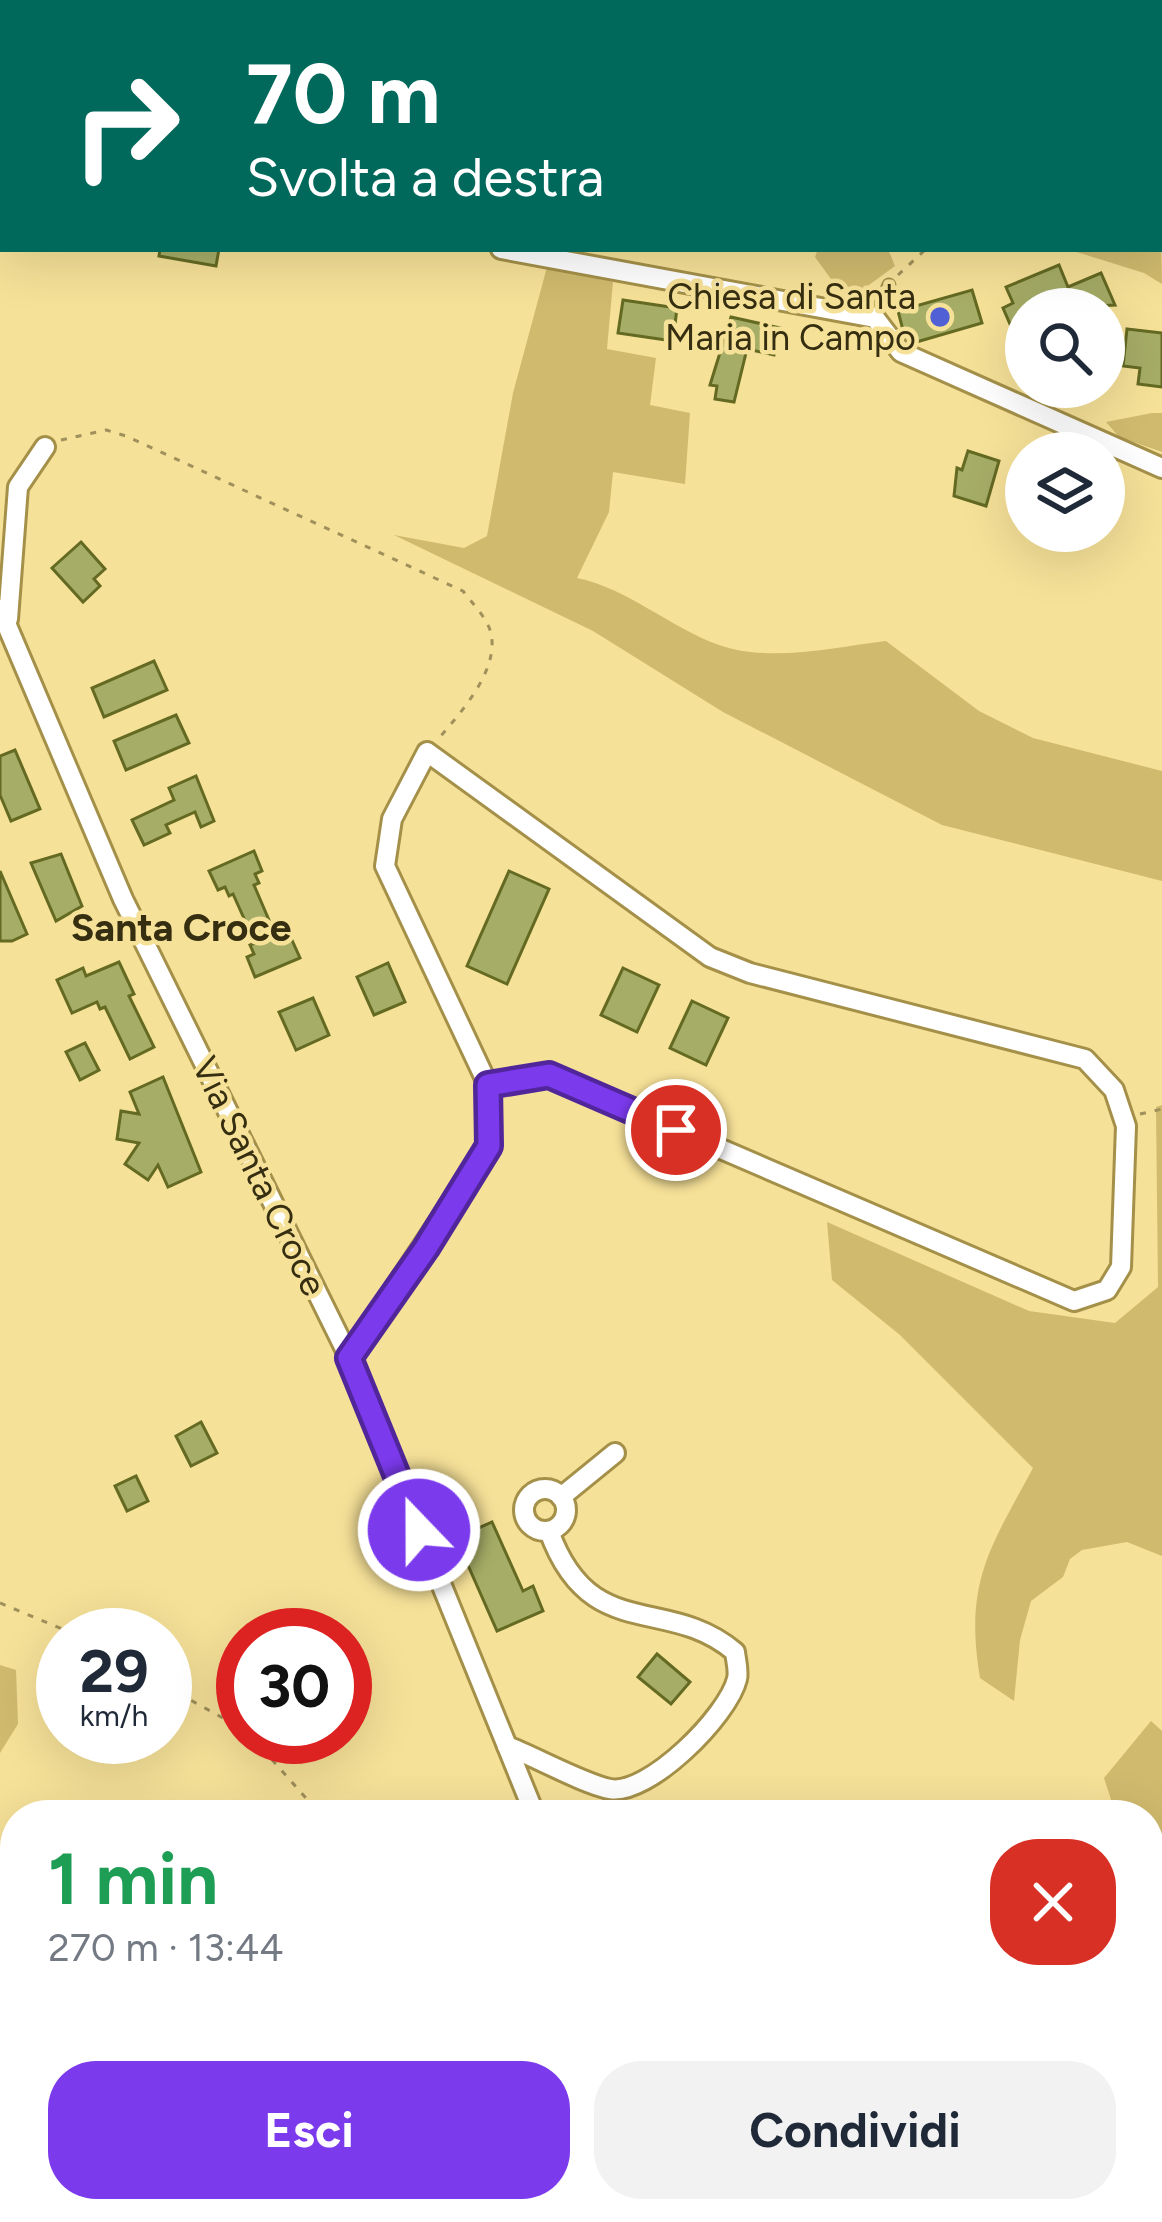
<!DOCTYPE html>
<html lang="it">
<meta charset="utf-8">
<style>
body{margin:0;font-family:Figtree,sans-serif;background:#f2f2f3;color:#1f2937;height:100vh;display:flex;flex-direction:column;font-size:45px;white-space:nowrap}
*{box-sizing:border-box;margin:0}
p{font-size:39px;color:#747a83}
.icon{flex:none;width:66px;height:66px;fill:none;stroke:currentColor;stroke-width:2;stroke-linecap:round;stroke-linejoin:round}
.map{position:relative;flex:1;overflow:hidden}
.panel{position:absolute;left:0px;top:1800px;width:1164px;height:423px;display:flex;flex-direction:column;background:#fff;border-radius:48px 48px 0 0;box-shadow:0 12px 48px #0002}
.panel>*{flex:none}
.top-card{position:absolute;left:0px;top:0px;width:1164px;height:252px;box-shadow:0 12px 48px #0002;background:#00695c;color:#fff;overflow:hidden}
.tools{position:absolute;left:1005px;top:288px;display:grid;gap:24px}
.tools a{display:grid;place-items:center;width:120px;height:120px;border-radius:50%;background:#fff;box-shadow:0 12px 48px #0002;font-size:60px}
.speed{position:absolute;left:36px;top:1608px;display:flex;gap:24px;font-size:60px;font-weight:700;text-align:center}
.speed>*{display:grid;place-content:center;width:156px;height:156px;border-radius:50%;background:#fff;box-shadow:0 12px 48px #0002;line-height:1}
.speed small{font-size:30px;font-weight:400}
.speed .limit{border:18px solid #d22;background:#fff;color:#111}
.pin{position:absolute;display:grid;place-items:center;width:102px;height:102px;color:#fff;margin:-51px;border:6px solid #fff;border-radius:50%;box-shadow:0 3px 12px #0007}
.me{position:absolute;width:132px;margin:-66px;rotate:338deg;stroke-linejoin:round;filter:drop-shadow(0 0 9px #0008)}
.turn{display:flex;align-items:center;gap:42px;height:252px;padding:0 48px;font-size:54px}
.turn .icon{width:156px;height:156px;stroke-width:2.5}
.turn b{display:block;font-size:84px;line-height:102px}
.round{display:grid;place-items:center;flex:none;width:126px;height:126px;border-radius:48px;background:#f2f2f3}
.head{display:flex;align-items:center;justify-content:space-between;height:204px;padding:0 48px}
h1{font-size:72px;font-weight:700;line-height:90px;color:#1e9e55}
.cta{display:flex;gap:24px;margin-top:auto;padding:24px 48px}
.cta a{flex:1;height:138px;border-radius:48px;background:#7c3aed;color:#fff;font-size:48px;font-weight:700;line-height:138px;text-align:center}
.cta a+a{background:#f2f2f3;color:#1f2937}
.map>svg:first-child{display:block}
</style>
<div class="map">
<svg width="1162" height="2222" viewBox="0 0 1162 2222">
<rect width="100%" height="100%" fill="#f6e198"/>
<!-- green -->
<g fill="#d0ba6e">
<path d="M1161,229L1162,284L1144,273L1067,249H1161Z"/>
<path d="M818,249H888L895,266L847,301L815,257Z"/>
<path d="M547,267L613,282L607,349L656,358L650,405L690,413L685,484L613,472L609,512L577,578C629,589 669,627 719,645C770,663 834,647 886,641L979,711L1033,738L1162,771V881L942,825L723,712L593,631L394,535L464,548L487,536L513,393Z"/>
<path d="M1152,413H1162V452L1119,437L1106,422Z"/>
<path d="M1162,1105V1556L1127,1542L1082,1550L1070,1559L1063,1577L1031,1601L1020,1640L1014,1701L980,1678C964,1582 990,1548 1033,1468L900,1335L832,1280L827,1222L1029,1311L1115,1323L1158,1287L1156,1107Z"/>
<path d="M0,1665L16,1670L18,1724L0,1753Z"/>
<path d="M1151,1721L1162,1731V1878L1149,1870V1815H1116L1104,1778Z"/>
<path d="M0,2141L15,2152V2208H32L29,2222H0Z"/>
</g>
<!-- building -->
<g fill="#a6ad66" stroke="#646a22" stroke-width="3">
<path d="M160,249H219L216,266L159,256Z"/>
<path d="M1059,265L1068,287L1101,273L1115,305L1026,309V361L1003,308L1013,303L1006,287Z"/>
<path d="M972,290L982,323L913,343L904,334L898,311Z"/>
<path d="M623,300L677,308L673,341L618,333Z"/>
<path d="M731,317L780,328L774,355L747,349L734,402L715,399L717,386L710,385Z"/>
<path d="M1127,329L1162,333V387L1138,384L1140,368L1123,366Z"/>
<path d="M968,451L999,461L986,506L954,496L957,468L962,470Z"/>
<path d="M81,542L105,569L94,579L100,586L83,602L52,568Z"/>
<path d="M154,661L167,690L104,717L92,688Z"/>
<path d="M176,715L189,743L126,770L114,741Z"/>
<path d="M15,750L40,809L11,821L0,795V756Z"/>
<path d="M196,776L214,821L201,827L195,812L166,825L170,833L144,845L132,820L174,800L169,788Z"/>
<path d="M254,851L262,871L255,874L259,883L254,885L275,934L280,932L284,941L291,938L300,958L255,977L247,957L254,954L250,945L255,943L233,894L229,896L225,887L218,890L209,871Z"/>
<path d="M61,854L82,906L56,921L31,863Z"/>
<path d="M0,871L27,934L12,941H0Z"/>
<path d="M509,871L549,889L507,984L467,966Z"/>
<path d="M119,962L134,994L129,996L154,1047L130,1059L105,1007L100,1009L97,1002L72,1013L57,980L83,968L86,976Z"/>
<path d="M388,963L405,1002L374,1015L357,977Z"/>
<path d="M623,968L659,985L637,1032L601,1015Z"/>
<path d="M313,998L329,1035L296,1050L279,1012Z"/>
<path d="M692,1001L728,1018L706,1065L670,1048Z"/>
<path d="M85,1043L99,1070L80,1080L66,1052Z"/>
<path d="M163,1077L201,1172L168,1187L158,1165L148,1180L125,1164L139,1143L117,1139L121,1111L139,1114L130,1092Z"/>
<path d="M201,1422L217,1453L191,1466L176,1436Z"/>
<path d="M136,1476L148,1501L127,1511L115,1486Z"/>
<path d="M492,1522L523,1591L533,1586L543,1611L497,1631L456,1538Z"/>
<path d="M657,1654L690,1682L671,1704L638,1677Z"/>
<path d="M552,2208H652L658,2222H557Z"/>
</g>
<g fill="none" stroke-linecap="round" stroke-linejoin="round">
<!-- lane casing -->
<g stroke="#a49049" stroke-width="15">
<path id="lane" d="M875,318L889,285"/>
</g>
<!-- street casing -->
<g stroke="#a49049" stroke-width="24">
<g id="street">
<path d="M718,3V0"/>
<path d="M0,158L3,159"/>
<path d="M501,249L875,318L901,352L1162,468"/>
<path d="M0,609L123,899L349,1357L535,1815"/>
<path d="M8,619L18,487L45,447"/>
<path d="M349,1357L489,1146L488,1085L385,866L392,819L427,752L710,957L750,973L1085,1059L1114,1090L1126,1126L1121,1267L1107,1290L1074,1301L549,1075L488,1085"/>
<circle cx="545" cy="1510" r="21"/>
<path d="M561,1497L615,1453"/>
<path d="M507,1746C533,1756 586,1785 610,1789C648,1796 728,1716 737,1679C739,1671 736,1661 735,1652C667,1594 590,1645 549,1531"/>
<path d="M711,2208L718,2222"/>
<path d="M347,2222L359,2208"/>
</g>
</g>
<!-- secondary casing -->
<g stroke="#a49049" stroke-width="30">
<g id="secondary">
<path d="M474,0L487,3"/>
<path d="M1161,163L1162,160"/>
<path d="M1161,214L1162,215"/>
</g>
</g>
<!-- path -->
<g stroke="#a0905b" stroke-width="3" stroke-dasharray="6 9" stroke-linecap="butt">
<path d="M898,275L926,249"/>
<path d="M61,440L106,430L126,436L463,591C472,603 487,618 491,633C499,670 462,711 440,737"/>
<path d="M1140,1114L1162,1109"/>
<path d="M0,1603L77,1635"/>
<path d="M165,1686L243,1729"/>
<path d="M252,1737L321,1815"/>
</g>
<!-- lane -->
<use href="#lane" stroke="#fff" stroke-width="9"/>
<!-- street -->
<use href="#street" stroke="#fff" stroke-width="18"/>
<!-- secondary -->
<use href="#secondary" stroke="#fff" stroke-width="24"/>
</g>
<g fill="none" stroke-linecap="round" stroke-linejoin="round">
<!-- route casing -->
<g stroke="#51269a" stroke-width="30">
<path id="route" d="M419,1530L349,1358L426,1248L489,1146L488,1085L549,1075L676,1130"/>
</g>
<!-- route -->
<use href="#route" stroke="#7c3aed" stroke-width="21"/>
</g>
<!-- markers -->
<circle fill="#5260d6" stroke="#f6e198" stroke-width="4.5" cx="940" cy="317" r="12"/>
<g text-anchor="middle" stroke-width="9" stroke-linejoin="round" paint-order="stroke">
<!-- poi labels -->
<g font-size="36" fill="#362e10" stroke="#f6e198" text-anchor="end">
<text x="916" y="309">Chiesa di Santa<tspan x="916" dy="41">Maria in Campo</tspan></text>
</g>
<!-- street labels -->
<g font-size="36" fill="#362e10" stroke="#f6e198">
<text transform="translate(260 1176) rotate(64)" y="13">Via Santa Croce</text>
</g>
<!-- neighbourhood labels -->
<g font-size="39" font-weight="bold" fill="#362e10" stroke="#f6e198">
<text x="181" y="941">Santa Croce</text>
</g>
</g>
</svg>
<div class="tools">
<a><svg class="icon" aria-label="search" viewBox="0 0 24 24"><circle cx="10" cy="10" r="6"/><path d="M15 15l6 6"/></svg></a>
<a><svg class="icon" aria-label="layers" viewBox="0 0 24 24"><path d="M12 4l9 5-9 5-9-5zM3 14l9 5 9-5"/></svg></a>
</div>
<div class="speed"><div>29<small>km/h</small></div><div class="limit">30</div></div>
<div class="pin" style="left:676px;top:1130px;background:#d93025"><svg class="icon" aria-label="arrive" viewBox="0 0 24 24"><path d="M6 21V4h12l-3 4 3 4H6"/></svg></div>
<svg class="me" style="left:419px;top:1530px" viewBox="-20 -20 40 40"><circle r="17" fill="#7c3aed" stroke="#fff" stroke-width="3"/><path d="M0-11L8 9 0 5-8 9z" fill="#fff"/></svg>
<div class="top-card">
<div class="turn"><svg class="icon" aria-label="right" viewBox="0 0 24 24"><path d="M7 20v-9h11M14 6l5 5-5 5"/></svg><div><b>70 m</b>Svolta a destra</div></div>
</div>
<section class="panel">
<div class="head"><div><h1>1 min</h1><p>270 m · 13:44</p></div><a class="round" style="background:#d93025;color:#fff"><svg class="icon" aria-label="close" viewBox="0 0 24 24"><path d="M6 6l12 12M18 6L6 18"/></svg></a></div>
<div class="cta"><a>Esci</a><a>Condividi</a></div>
</section>
</div>
